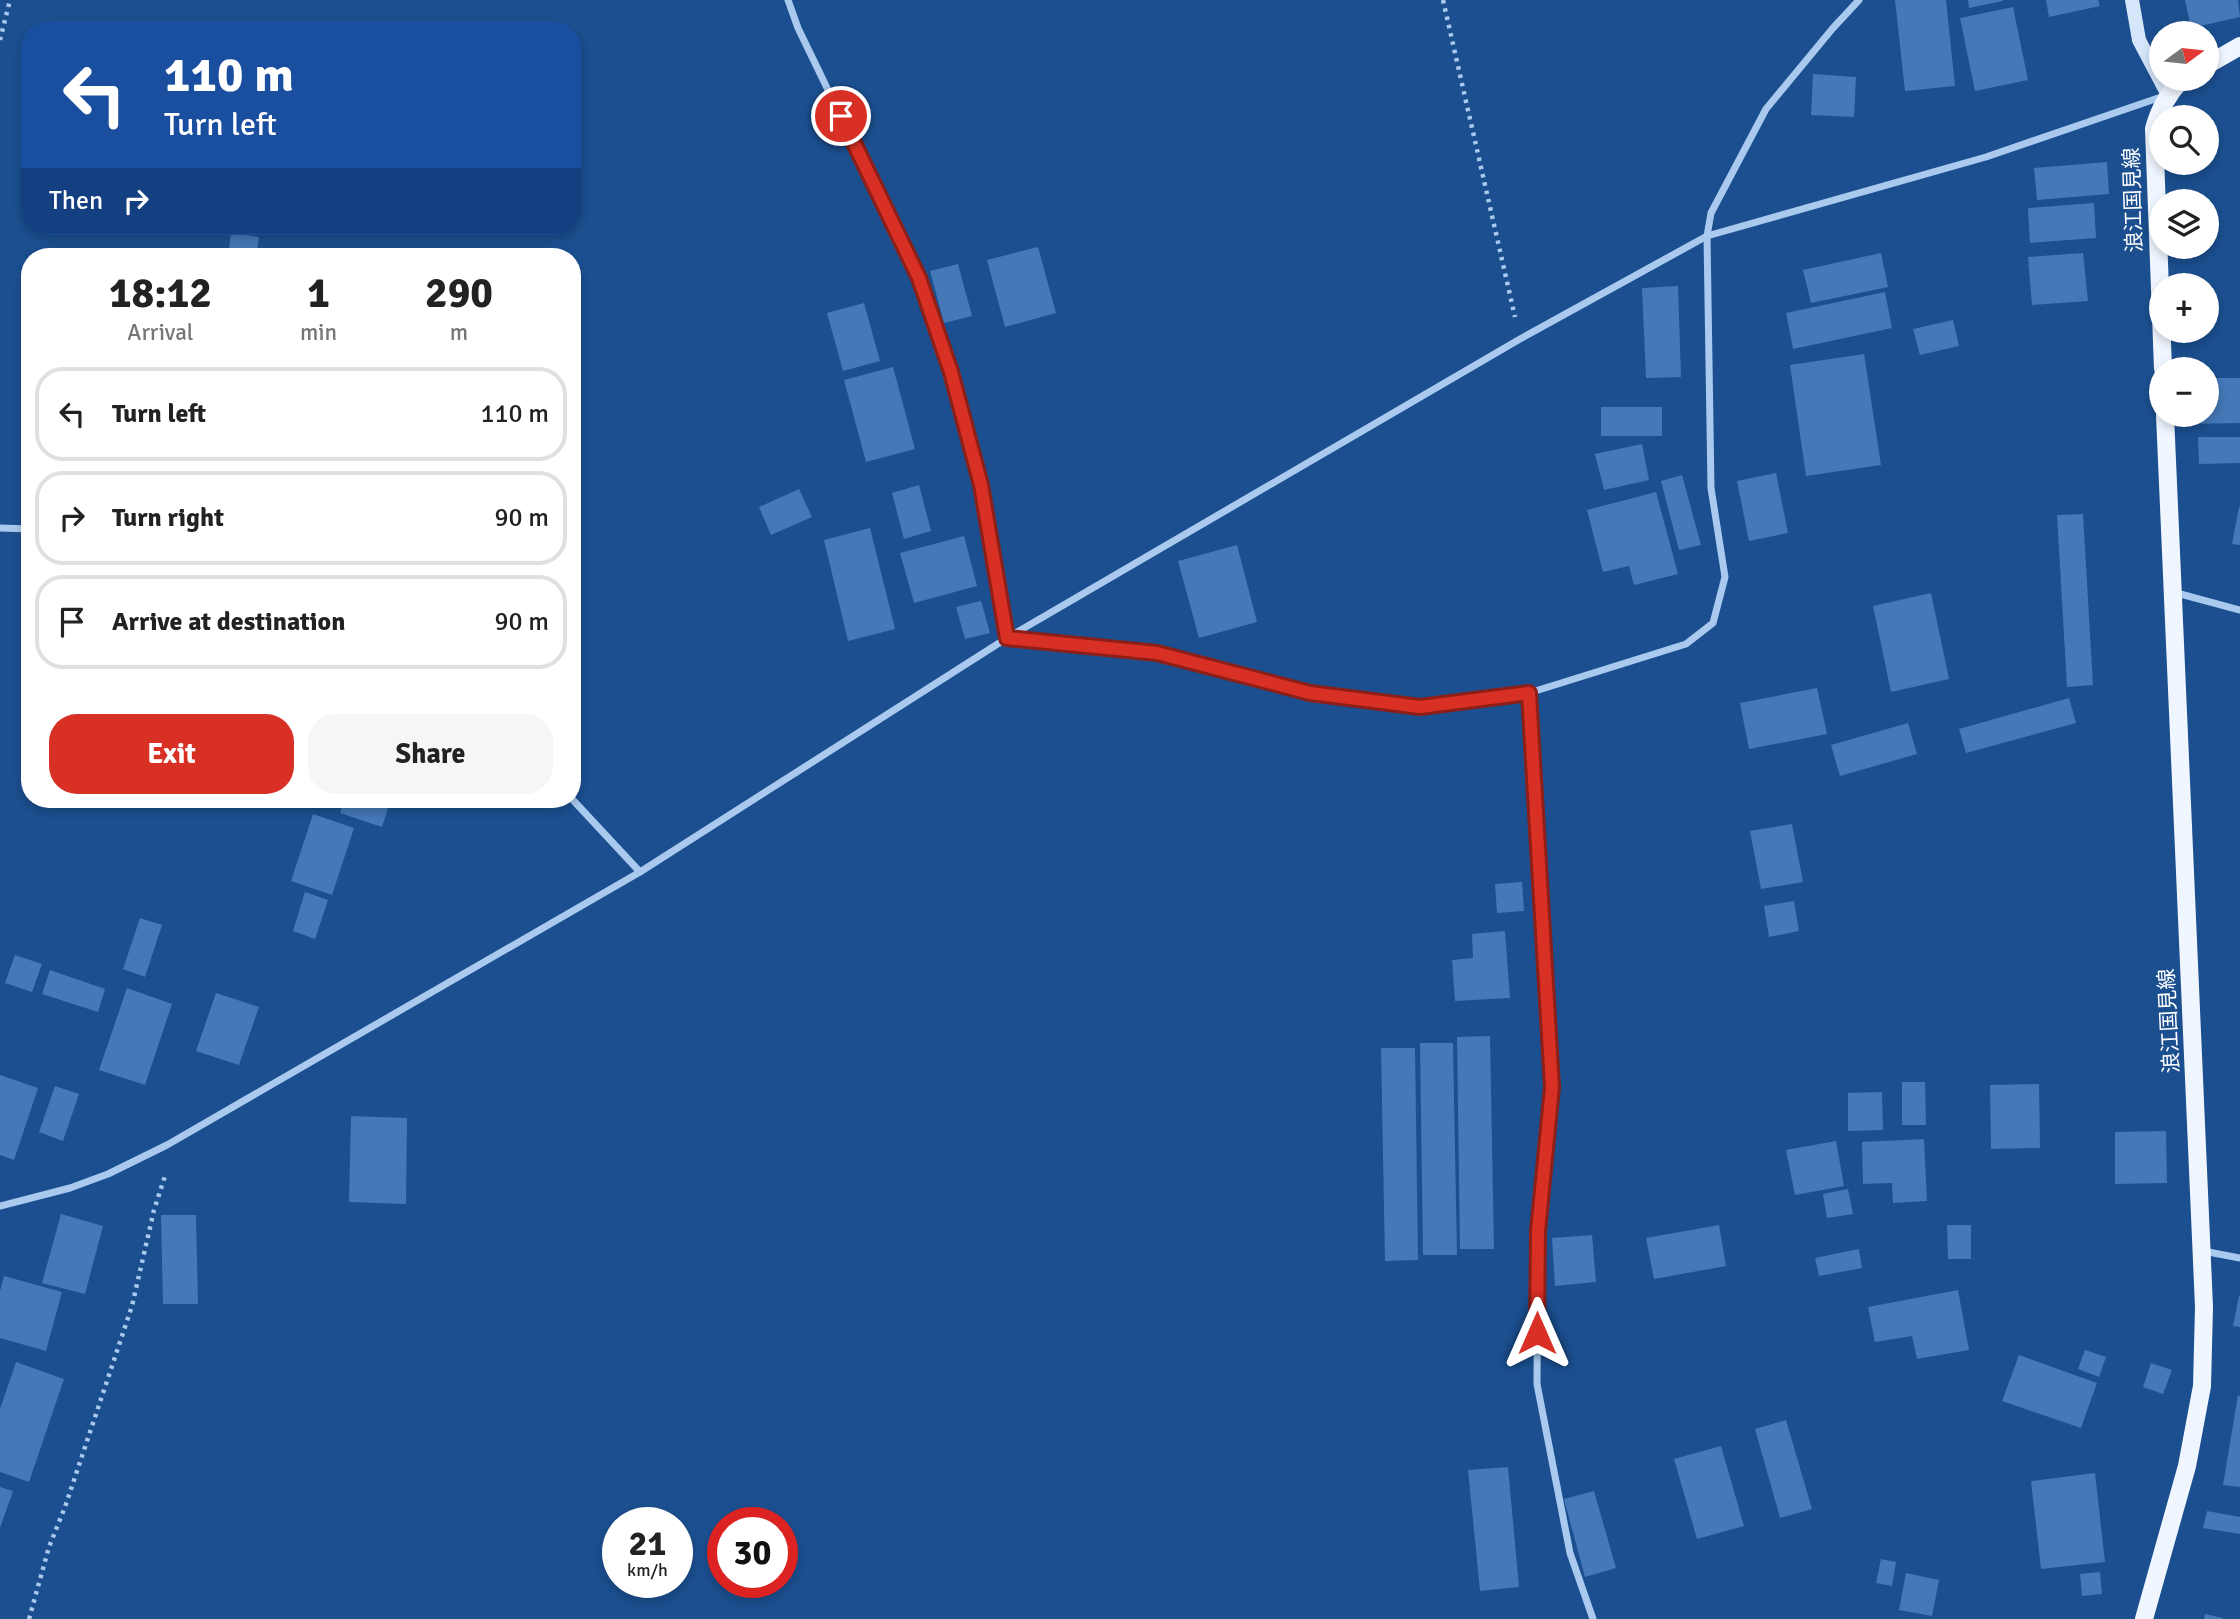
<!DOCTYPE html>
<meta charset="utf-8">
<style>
body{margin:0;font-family:Signika,"Noto Sans JP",sans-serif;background:#f6f6f6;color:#222;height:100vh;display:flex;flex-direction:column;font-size:26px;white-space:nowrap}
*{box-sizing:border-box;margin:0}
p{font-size:23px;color:#767676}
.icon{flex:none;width:38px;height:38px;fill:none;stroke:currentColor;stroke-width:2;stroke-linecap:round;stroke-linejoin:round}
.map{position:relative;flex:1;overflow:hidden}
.side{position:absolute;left:21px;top:248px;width:560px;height:560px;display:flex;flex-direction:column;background:#fff;border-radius:28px;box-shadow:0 4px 10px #0003}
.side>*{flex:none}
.guide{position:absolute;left:21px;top:21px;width:560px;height:214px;border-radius:28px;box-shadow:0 4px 10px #0003;background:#1a4fa0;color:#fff;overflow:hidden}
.needle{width:46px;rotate:75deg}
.tools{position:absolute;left:2149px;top:21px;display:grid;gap:14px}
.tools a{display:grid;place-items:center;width:70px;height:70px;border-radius:50%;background:#fff;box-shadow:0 4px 10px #0003;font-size:35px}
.speed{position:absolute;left:602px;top:1507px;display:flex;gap:14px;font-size:35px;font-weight:700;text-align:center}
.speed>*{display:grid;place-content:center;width:91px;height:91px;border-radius:50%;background:#fff;box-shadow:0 4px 10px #0003;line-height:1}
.speed small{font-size:18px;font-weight:400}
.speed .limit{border:10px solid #d22;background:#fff;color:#111}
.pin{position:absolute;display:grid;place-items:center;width:60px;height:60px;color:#fff;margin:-30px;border:4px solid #fff;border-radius:50%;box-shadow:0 2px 7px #0007}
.me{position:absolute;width:77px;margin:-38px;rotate:0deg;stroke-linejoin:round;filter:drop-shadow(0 0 5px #0008)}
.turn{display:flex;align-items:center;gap:24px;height:147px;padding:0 28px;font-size:32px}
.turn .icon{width:91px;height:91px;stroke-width:2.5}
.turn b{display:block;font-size:49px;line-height:60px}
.then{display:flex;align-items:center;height:66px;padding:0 28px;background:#0003;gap:14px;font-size:26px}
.eta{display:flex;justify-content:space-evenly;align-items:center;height:119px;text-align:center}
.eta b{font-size:42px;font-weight:700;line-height:49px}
.cta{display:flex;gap:14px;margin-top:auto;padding:14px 28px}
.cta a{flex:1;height:80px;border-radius:28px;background:#d93025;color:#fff;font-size:28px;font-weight:700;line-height:80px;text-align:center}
.cta a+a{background:#f6f6f6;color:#222}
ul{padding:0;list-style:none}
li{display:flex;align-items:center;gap:21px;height:94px;margin:0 14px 10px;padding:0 14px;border:4px solid #e0e0e0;border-radius:28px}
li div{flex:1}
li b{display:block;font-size:26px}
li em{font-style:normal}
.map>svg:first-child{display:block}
</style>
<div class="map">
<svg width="2240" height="1619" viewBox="0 0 2240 1619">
<rect width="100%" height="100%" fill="#1b4f8f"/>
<!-- building -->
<g fill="#4478b7">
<path d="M1895,0H1946L1955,86L1905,91Z"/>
<path d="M1968,0H2003V1L1969,8Z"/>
<path d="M2046,0H2098L2100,6L2049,17Z"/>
<path d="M2185,0H2238L2240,17L2191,28Z"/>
<path d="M2013,7L2028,80L1975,91L1960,18Z"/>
<path d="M1813,74L1856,77L1854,117L1811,115Z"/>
<path d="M2107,162L2109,194L2037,200L2034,168Z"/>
<path d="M2094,203L2096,238L2030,243L2028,208Z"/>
<path d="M231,233L259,237L256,257H228Z"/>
<path d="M1038,247L1056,313L1005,327L987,260Z"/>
<path d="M1881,253L1888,287L1811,303L1803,270Z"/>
<path d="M2083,253L2088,301L2032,305L2028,257Z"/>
<path d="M958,264L972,316L944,323L930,271Z"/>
<path d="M1678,286L1681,377L1646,378L1642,288Z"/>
<path d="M1885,292L1892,328L1793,349L1786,313Z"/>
<path d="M864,303L880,361L843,371L827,313Z"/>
<path d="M1953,320L1959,346L1920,355L1913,329Z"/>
<path d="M1864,354L1881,465L1806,476L1790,365Z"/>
<path d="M893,367L915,449L866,462L844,380Z"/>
<path d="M2207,378H2240V423L2189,424V415H2207Z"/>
<rect x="1601" y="407" width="61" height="29"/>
<path d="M2198,437H2240V463L2199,464Z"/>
<path d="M1642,444L1649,480L1604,490L1595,454Z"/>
<path d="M1776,473L1788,533L1749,541L1737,481Z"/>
<path d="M1682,475L1701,545L1679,550L1661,481Z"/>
<path d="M919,485L931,531L904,539L892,493Z"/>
<path d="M799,489L812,517L771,535L759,507Z"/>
<path d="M1656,492L1678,574L1634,585L1629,566L1603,572L1587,510Z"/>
<path d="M2239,507H2240V545L2232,544Z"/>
<path d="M2083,514L2093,685L2067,687L2057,515Z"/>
<path d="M870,528L895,629L848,641L824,540Z"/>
<path d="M964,536L977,586L914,603L900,553Z"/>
<path d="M1237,545L1257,622L1199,638L1178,561Z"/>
<path d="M1931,593L1949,679L1891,692L1873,606Z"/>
<path d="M981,601L990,633L965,639L956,607Z"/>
<path d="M1817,688L1827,734L1749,749L1740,703Z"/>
<path d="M2069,698L2076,723L1966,753L1959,729Z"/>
<path d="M1908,723L1917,754L1840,776L1831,745Z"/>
<path d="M344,800H385L390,802L382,827L340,813Z"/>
<path d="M313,814L354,828L332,895L291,881Z"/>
<path d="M1792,824L1803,882L1761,889L1750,831Z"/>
<path d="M1522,882L1524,911L1497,913L1495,884Z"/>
<path d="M305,892L328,900L315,939L293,931Z"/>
<path d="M1794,901L1799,931L1769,937L1764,906Z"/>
<path d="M140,918L162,925L145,977L123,969Z"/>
<path d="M1505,931L1510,998L1455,1001L1452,960L1473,958L1472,934Z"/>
<path d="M15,955L42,964L32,992L5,983Z"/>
<path d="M50,970L105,989L98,1012L42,994Z"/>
<path d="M127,988L172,1004L145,1085L99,1070Z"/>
<path d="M216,993L259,1007L239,1065L196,1051Z"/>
<path d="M1490,1036L1494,1249H1460L1457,1037Z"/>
<path d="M1420,1043H1453L1457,1255H1423Z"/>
<path d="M1381,1048H1415L1418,1260L1385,1261Z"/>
<path d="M0,1075L38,1088L14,1160L0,1155Z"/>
<path d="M1902,1082H1925L1926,1125H1902Z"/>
<path d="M2039,1084L2040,1148L1991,1149L1990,1085Z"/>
<path d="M55,1086L79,1094L63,1141L39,1132Z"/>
<path d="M1882,1092L1883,1130L1848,1131V1093Z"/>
<path d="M351,1116L407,1118L406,1204L349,1202Z"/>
<path d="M2166,1131L2167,1183L2115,1184V1132Z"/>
<path d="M1924,1139L1927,1201L1893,1203L1892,1183L1863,1184L1862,1142Z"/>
<path d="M1836,1141L1844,1186L1795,1195L1786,1150Z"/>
<path d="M1848,1189L1853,1214L1827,1218L1823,1194Z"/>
<path d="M61,1214L103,1226L85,1294L42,1283Z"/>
<path d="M161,1215H196L198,1304H163Z"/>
<path d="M1719,1225L1726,1266L1654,1279L1646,1238Z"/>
<path d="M1947,1225H1971V1259H1948Z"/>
<path d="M1592,1235L1596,1282L1555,1286L1552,1238Z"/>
<path d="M1859,1249L1862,1268L1819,1276L1815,1258Z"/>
<path d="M4,1276L62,1292L46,1351L0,1338V1291Z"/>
<path d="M1958,1290L1969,1350L1917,1359L1912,1336L1875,1342L1868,1307Z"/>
<path d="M2239,1296H2240V1327L2233,1326Z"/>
<path d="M2085,1350L2106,1357L2099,1377L2078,1369Z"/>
<path d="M2019,1355L2097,1383L2081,1428L2002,1401Z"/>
<path d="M16,1362L64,1379L29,1482L0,1472V1409Z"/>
<path d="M2151,1363L2172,1370L2163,1394L2143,1387Z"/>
<path d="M2238,1395L2240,1396V1487L2223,1485Z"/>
<path d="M1786,1420L1812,1509L1780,1518L1755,1429Z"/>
<path d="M1721,1446L1744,1526L1697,1539L1674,1459Z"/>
<path d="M1508,1467L1519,1587L1480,1591L1468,1470Z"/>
<path d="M2095,1473L2105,1562L2041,1569L2031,1481Z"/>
<path d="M0,1487L13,1491L0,1528Z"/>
<path d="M1594,1491L1616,1568L1585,1577L1564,1499Z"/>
<path d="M2207,1511L2240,1517V1534L2203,1528Z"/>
<path d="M1881,1559L1896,1562L1892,1586L1876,1583Z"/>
<path d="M2100,1572L2102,1594L2082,1596L2080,1574Z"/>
<path d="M1906,1573L1939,1580L1932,1616L1899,1610Z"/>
<path d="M2205,1614L2223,1618V1619H2204Z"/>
</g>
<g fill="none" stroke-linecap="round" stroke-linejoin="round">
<!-- path -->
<g stroke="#a9c9ee" stroke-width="4.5" stroke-dasharray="3.5 5" stroke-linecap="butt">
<path d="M1443,0L1515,317"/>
<path d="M0,40L10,0"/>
<path d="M29,1619L49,1547L65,1507L132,1306L154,1210L166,1173"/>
</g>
<!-- street -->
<g stroke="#a9c9ee" stroke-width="7">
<path d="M788,0L798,28L919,278L951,372L981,485L1007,638L1157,653L1228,670L1310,693L1421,707L1529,693L1686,644L1713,623L1725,577L1711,488L1707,236L1711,213L1766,109L1833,28L1859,0"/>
<path d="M0,528L30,529"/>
<path d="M2173,592L2240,610"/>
<path d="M1529,693L1552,1087L1538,1231L1537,1384L1570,1553L1593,1619"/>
<path d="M572,799L640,872"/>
<path d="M0,1206L70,1188L108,1174L167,1145L640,872L1007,638L1520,339L1707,236L1986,157L2164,96"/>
<path d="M2203,1251L2240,1258"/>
</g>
<!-- secondary -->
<path stroke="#d6e6fa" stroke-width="14" d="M2132,0L2139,40L2168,95"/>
<!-- primary -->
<g stroke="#f0f6ff" stroke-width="18">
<path d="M2207,65L2240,46"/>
<path d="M2163,369L2154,129C2159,109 2168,94 2182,79"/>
<path d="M2144,1619L2187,1466L2202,1386L2204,1307L2165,415"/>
</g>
</g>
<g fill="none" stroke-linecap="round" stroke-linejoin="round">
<!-- route casing -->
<g stroke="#8d1f18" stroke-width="18">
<path id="route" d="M841,116L919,278L951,372L981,485L1007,638L1157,653L1310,693L1420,707L1529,693L1552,1087L1538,1231L1537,1333"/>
</g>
<!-- route -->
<use href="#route" stroke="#d93025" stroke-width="12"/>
</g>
<g text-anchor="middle" stroke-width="7" stroke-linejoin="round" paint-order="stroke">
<!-- street labels -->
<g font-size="21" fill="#fff" stroke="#1b4f8f">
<text transform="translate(2133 200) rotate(-92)" y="7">浪江国見線</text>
<text transform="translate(2169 1021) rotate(-93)" y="7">浪江国見線</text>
</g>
</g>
</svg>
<div class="tools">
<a><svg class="needle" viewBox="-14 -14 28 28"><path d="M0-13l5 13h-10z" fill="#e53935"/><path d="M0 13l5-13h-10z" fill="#767676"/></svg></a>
<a><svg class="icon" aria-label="search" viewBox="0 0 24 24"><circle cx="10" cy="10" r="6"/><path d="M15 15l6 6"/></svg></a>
<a><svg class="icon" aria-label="layers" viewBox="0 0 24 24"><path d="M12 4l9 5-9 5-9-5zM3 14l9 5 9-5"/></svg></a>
<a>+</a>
<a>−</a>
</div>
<div class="speed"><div>21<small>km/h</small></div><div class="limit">30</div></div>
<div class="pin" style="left:841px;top:116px;background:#d93025"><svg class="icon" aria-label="arrive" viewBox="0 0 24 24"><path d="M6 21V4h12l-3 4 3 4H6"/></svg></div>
<svg class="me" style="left:1537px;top:1333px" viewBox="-20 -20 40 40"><path d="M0-17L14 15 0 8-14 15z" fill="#d93025" stroke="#fff" stroke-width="4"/></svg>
<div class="guide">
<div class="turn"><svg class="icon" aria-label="left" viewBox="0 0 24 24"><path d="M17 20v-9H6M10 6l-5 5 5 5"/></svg><div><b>110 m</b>Turn left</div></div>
<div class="then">Then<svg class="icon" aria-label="right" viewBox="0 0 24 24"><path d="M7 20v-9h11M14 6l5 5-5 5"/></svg></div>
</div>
<section class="side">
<div class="eta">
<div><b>18:12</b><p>Arrival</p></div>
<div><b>1</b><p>min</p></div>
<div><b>290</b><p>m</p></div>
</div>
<ul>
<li><svg class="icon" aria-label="left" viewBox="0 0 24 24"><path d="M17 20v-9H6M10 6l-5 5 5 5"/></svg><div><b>Turn left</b></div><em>110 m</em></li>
<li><svg class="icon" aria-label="right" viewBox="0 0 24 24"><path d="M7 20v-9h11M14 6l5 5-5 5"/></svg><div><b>Turn right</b></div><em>90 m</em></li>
<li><svg class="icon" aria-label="arrive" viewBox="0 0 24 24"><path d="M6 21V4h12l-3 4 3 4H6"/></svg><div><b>Arrive at destination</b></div><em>90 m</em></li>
</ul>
<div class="cta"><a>Exit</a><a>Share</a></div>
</section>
</div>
